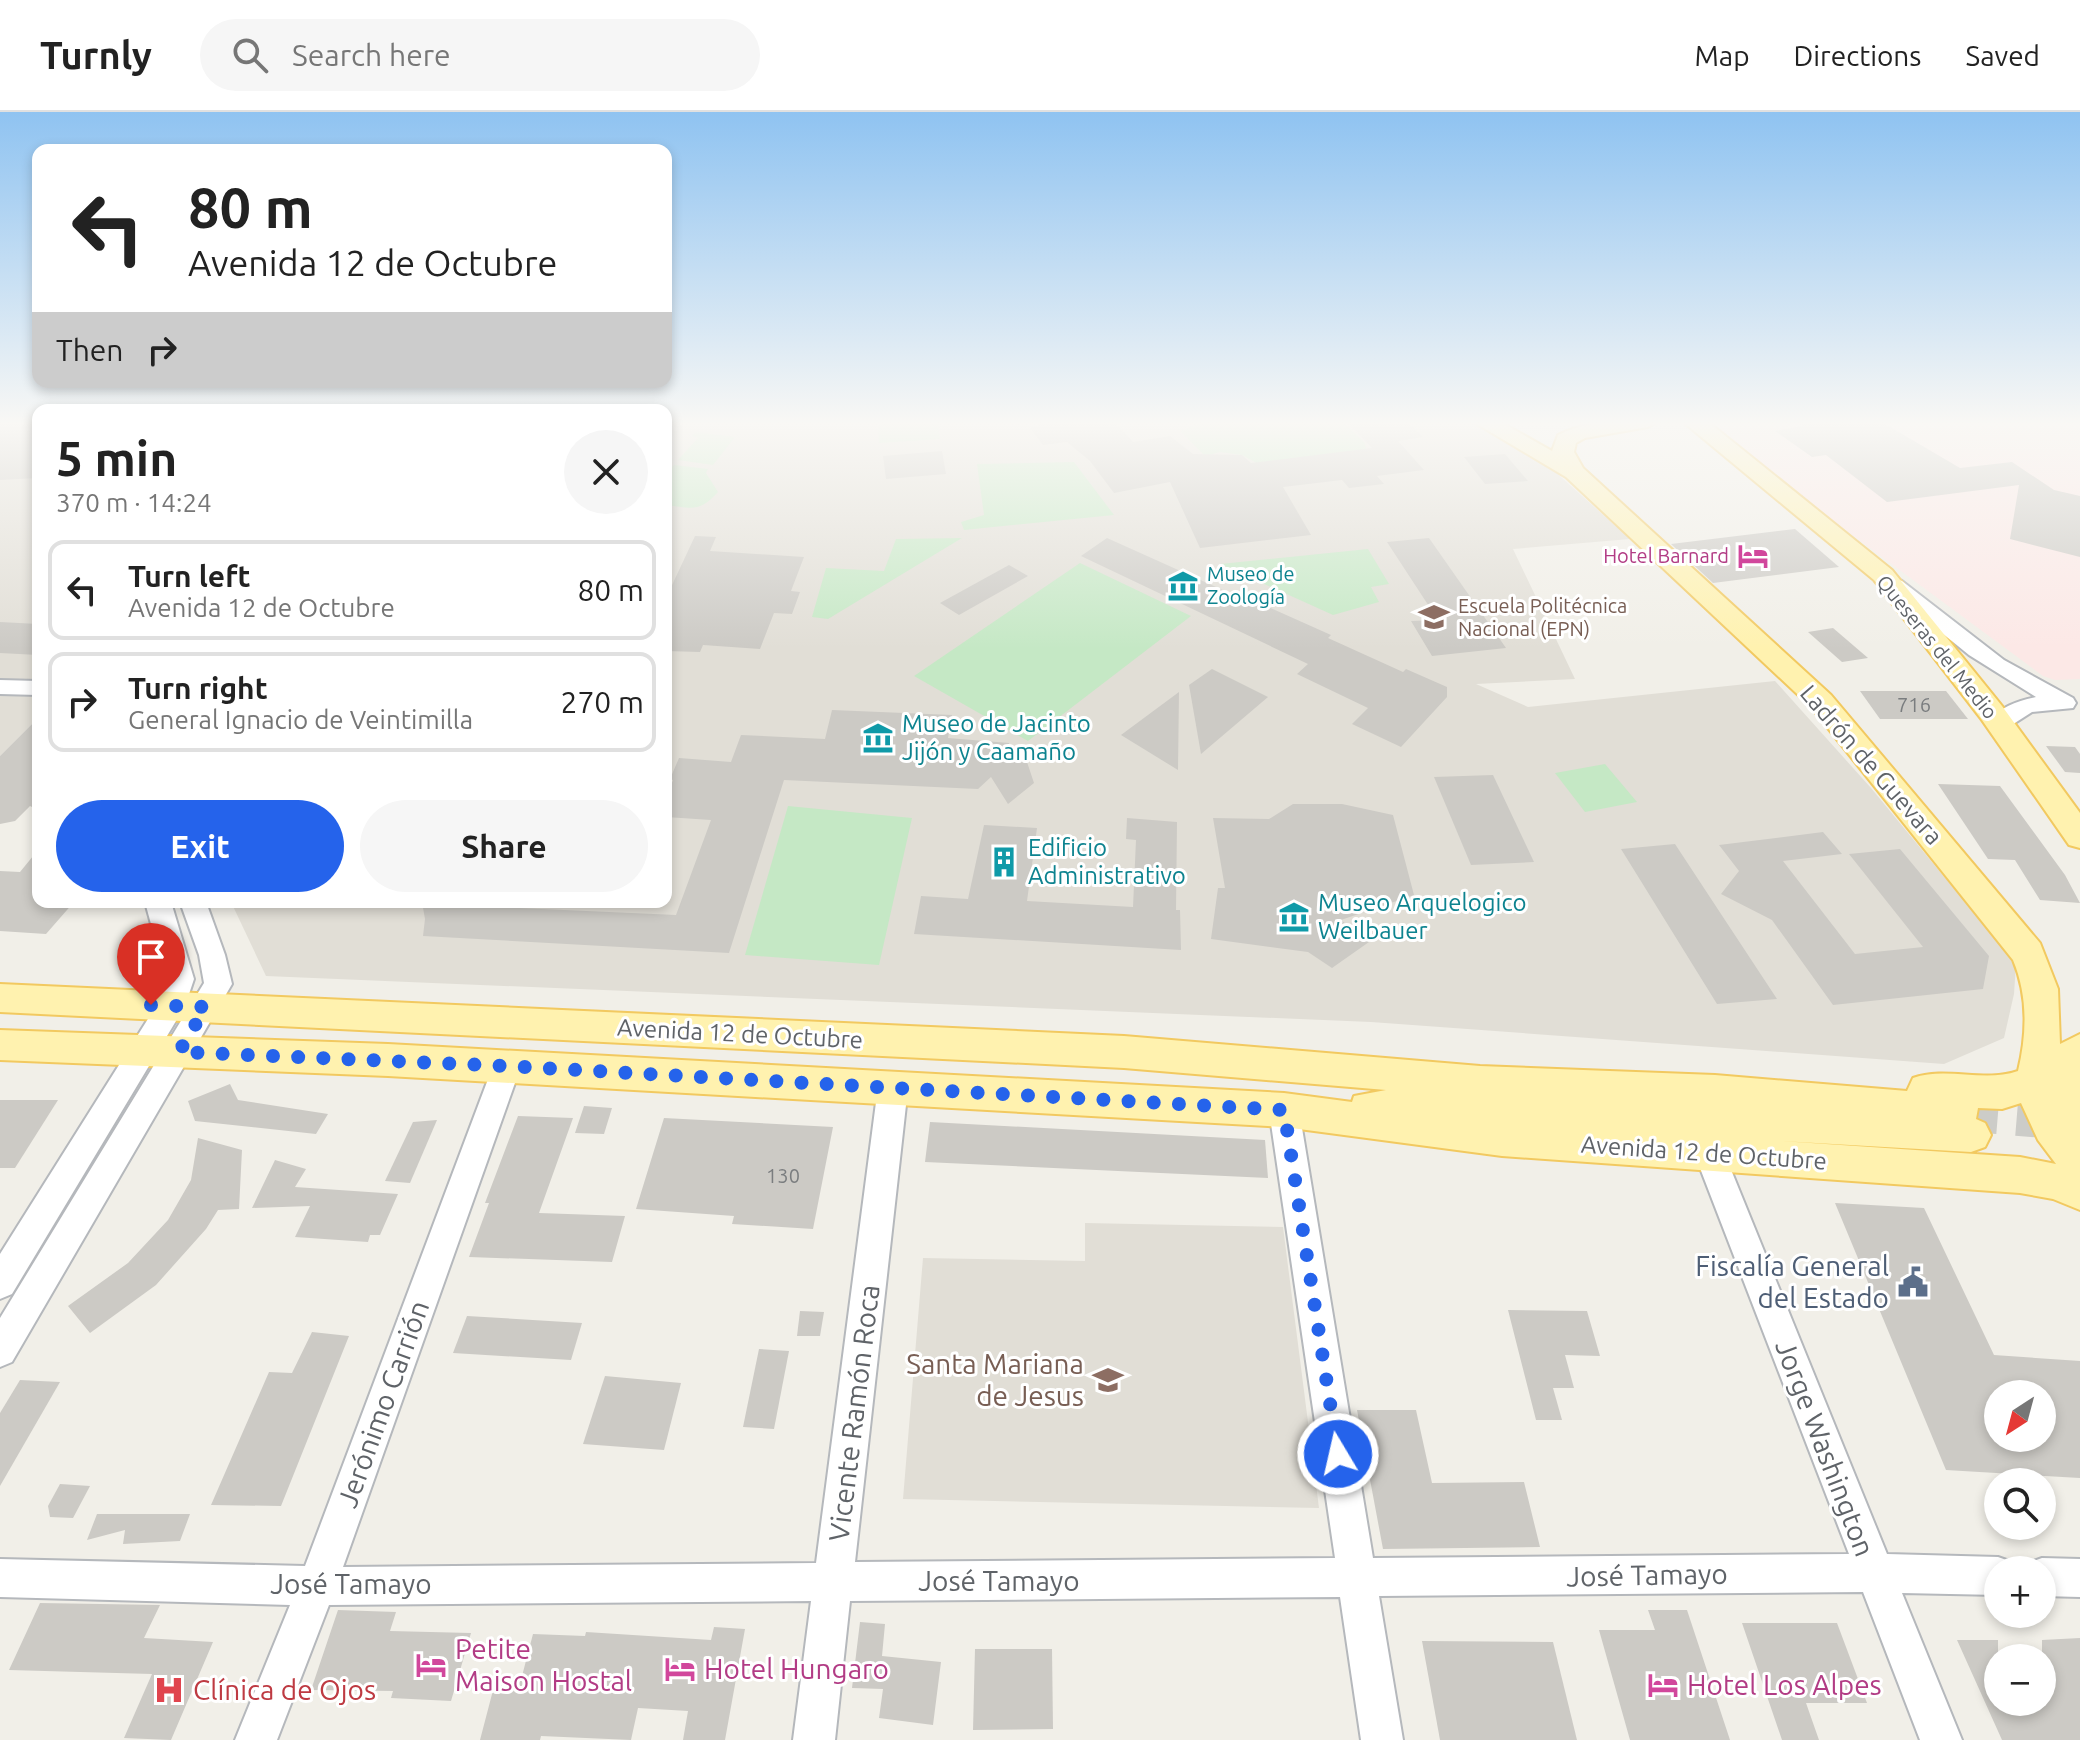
<!DOCTYPE html>
<meta charset="utf-8">
<style>
body{margin:0;font-family:Ubuntu,sans-serif;background:#f6f6f6;color:#222;height:100vh;display:flex;flex-direction:column;font-size:30px;white-space:nowrap}
*{box-sizing:border-box;margin:0}
p{font-size:26px;color:#767676}
.icon{flex:none;width:44px;height:44px;fill:none;stroke:currentColor;stroke-width:2;stroke-linecap:round;stroke-linejoin:round}
.map{position:relative;flex:1;overflow:hidden}
.details{position:absolute;left:32px;top:292px;width:640px;height:504px;display:flex;flex-direction:column;background:#fff;border-radius:16px;box-shadow:0 4px 12px #0003}
.details>*{flex:none}
.top-card{position:absolute;left:32px;top:32px;width:640px;height:244px;border-radius:16px;box-shadow:0 4px 12px #0003;background:#fff;color:#222;overflow:hidden}
.needle{width:52px;rotate:216deg}
.tools{position:absolute;left:1984px;top:1268px;display:grid;gap:16px}
.tools a{display:grid;place-items:center;width:72px;height:72px;border-radius:50%;background:#fff;box-shadow:0 4px 12px #0003;font-size:40px}
.pin{position:absolute;display:grid;place-items:center;width:68px;height:68px;color:#fff;margin:-82px -34px;border-radius:50% 50% 50% 0;rotate:-45deg;box-shadow:0 0 8px #0007}
.pin .icon{rotate:45deg}
.me{position:absolute;width:88px;margin:-44px;rotate:351deg;stroke-linejoin:round;filter:drop-shadow(0 0 6px #0008)}
.turn{display:flex;align-items:center;gap:28px;height:168px;padding:0 24px;font-size:36px}
.turn .icon{width:104px;height:104px;stroke-width:2.5}
.turn b{display:block;font-size:56px;line-height:68px}
.then{display:flex;align-items:center;height:76px;padding:0 24px;background:#0003;gap:16px;font-size:30px}
.round{display:grid;place-items:center;flex:none;width:84px;height:84px;border-radius:42px;background:#f6f6f6}
.headline{display:flex;align-items:center;justify-content:space-between;height:136px;padding:0 24px}
h1{font-size:48px;font-weight:700;line-height:60px}
.action{display:flex;gap:16px;margin-top:auto;padding:16px 24px}
.action a{flex:1;height:92px;border-radius:48px;background:#2563eb;color:#fff;font-size:32px;font-weight:700;line-height:92px;text-align:center}
.action a+a{background:#f6f6f6;color:#222}
ul{padding:0;list-style:none}
li{display:flex;align-items:center;gap:24px;height:100px;margin:0 16px 12px;padding:0 8px;border:4px solid #e0e0e0;border-radius:16px}
li div{flex:1}
li b{display:block;font-size:30px}
li em{font-style:normal}
header{display:flex;align-items:center;gap:48px;box-sizing:border-box;height:112px;padding:0 40px;background:#fff;border-bottom:2px solid #e0e0e0}
header strong{font-size:38px}
nav{display:flex;gap:44px;margin-inline-start:auto;font-size:28px}
.search{width:560px;height:72px;background:#f6f6f6;display:flex;align-items:center;gap:20px;box-sizing:border-box;padding:0 28px;border-radius:44px;color:#767676;font-size:30px}
.map>svg:first-child{display:block}
</style>
<header>
<strong>Turnly</strong>
<div class="search"><svg class="icon" aria-label="search" viewBox="0 0 24 24"><circle cx="10" cy="10" r="6"/><path d="M15 15l6 6"/></svg>Search here</div>
<nav><a>Map</a><a>Directions</a><a>Saved</a></nav>
</header>
<div class="map">
<svg width="2080" height="1628" viewBox="0 0 2080 1628">
<rect width="100%" height="100%" fill="#f1efe8"/>
<!-- education -->
<g fill="#e1ded6">
<path d="M0,309H38V606L0,644Z"/>
<path d="M666,309H1468L1480,314L1542,348L1630,427L1513,437L1575,567L1476,572L1528,595L1775,569L1871,676L2016,852L2014,882L2004,926L1944,952L1371,910L266,864L231,790H666Z"/>
<path d="M1085,1111L1283,1115L1319,1396L903,1387L923,1146L1085,1149Z"/>
</g>
<!-- medical -->
<path fill="#fce8e6" d="M1710,309H2080V567L2055,568L2043,564L1779,369Z"/>
<!-- green -->
<g fill="#c5e8c5">
<path d="M938,309L940,327L879,331L878,313Z"/>
<path d="M1208,309H1342L1365,331L1366,338L1264,355L1242,343L1220,340L1205,344L1180,319Z"/>
<path d="M696,320L735,325L713,353L678,348L698,326L692,324Z"/>
<path d="M1074,350L1114,403L964,418L961,410L984,403L977,352Z"/>
<path d="M674,353L708,357L706,361L718,380C699,401 692,396 666,393L668,373L666,362Z"/>
<path d="M962,426L828,507L812,505L826,456L884,459L896,427Z"/>
<path d="M1368,437L1389,472L1371,475L1379,490L1333,503L1220,452Z"/>
<path d="M1080,451L1191,504L1028,629L914,564Z"/>
<path d="M1605,652L1637,690L1585,700L1555,661Z"/>
<path d="M788,694L912,706L879,853L745,843Z"/>
</g>
<!-- building -->
<g fill="#cccac5" fill-rule="evenodd">
<path d="M0,309H38V366L0,368Z"/>
<path d="M1050,309H1114L1133,330L1170,324L1193,342L1242,343L1251,351L1372,336L1346,309H1407L1423,325L1398,329L1424,358L1377,364L1384,372L1349,376L1342,368L1283,375L1311,423L1200,436L1170,370L1114,381L1090,349L1067,330L1043,333L1030,316Z"/>
<path d="M1796,309H1880L1960,356L2012,350L2054,378L2080,384V445L2010,427L2019,373L1887,390L1826,343L1812,345L1775,319L1802,314Z"/>
<path d="M942,339L946,362L886,367L883,344Z"/>
<path d="M1505,342L1528,369L1485,372L1464,345Z"/>
<path d="M1795,417L1839,455L1713,471L1671,432Z"/>
<path d="M695,424L716,425L710,439L804,445L791,479L800,480L792,502L774,501L760,537L703,533L700,540L666,539V486Z"/>
<path d="M1107,426L1245,488L1248,486L1331,523L1328,526L1403,560L1406,557L1447,575V585L1401,635L1352,612L1368,596L1297,562L1308,552L1081,444Z"/>
<path d="M1429,426L1506,536L1432,544L1411,509L1438,508L1387,430Z"/>
<path d="M1009,453L1028,464L959,503L940,491Z"/>
<path d="M0,510L38,512V543L0,541Z"/>
<path d="M1833,516L1868,546L1842,550L1808,520Z"/>
<path d="M1212,557L1268,585L1201,642L1189,573Z"/>
<path d="M1860,579H1946L1968,607H1880Z"/>
<path d="M1179,580L1178,658L1121,623Z"/>
<path d="M832,598L952,603L948,626L1009,631V637H1016V643L1025,644L1034,671L1008,692L991,665L978,677L784,668L729,841L423,824L425,807L422,790H473L474,794L676,803L711,708L666,705V687L673,668L670,667L679,646L731,650L741,623L825,627Z"/>
<path d="M38,606V698L30,694L15,709L0,712V644Z"/>
<path d="M2046,634L2075,635L2080,642V661L2065,660Z"/>
<path d="M1493,663L1534,750L1471,753L1434,665Z"/>
<path d="M1938,672L2000,674L2065,763L2080,791L2040,788L2015,748L1988,747Z"/>
<path d="M1293,692H1342L1393,703L1414,783L1341,808L1369,830L1332,856L1308,840L1211,827L1218,776H1225L1213,706L1269,707Z"/>
<path d="M1127,706L1177,710L1176,798H1180L1181,838L914,822L921,784L968,787L984,713L1037,716L1027,789L1133,795L1136,728L1126,727Z"/>
<path d="M1823,720L1842,742L1783,749L1855,842L1923,835L1849,742L1900,737L1989,844L1983,877L1833,893L1772,808L1721,782L1739,759L1719,733Z"/>
<path d="M1675,732L1721,802L1777,887L1717,892L1621,737Z"/>
<path d="M38,738V790H74L46,822L0,819V759L20,760Z"/>
<path d="M230,972L238,988L328,1002L316,1022L195,1009L188,989Z"/>
<path d="M0,988H58L15,1056H0Z"/>
<path d="M584,994L612,996L604,1022L575,1021Z"/>
<path d="M518,1004L573,1006L539,1101L625,1104L612,1150L469,1145L489,1091H485Z"/>
<path d="M664,1006L833,1015L813,1117L732,1112L734,1104L636,1097Z"/>
<path d="M437,1008L410,1071L385,1069L413,1010Z"/>
<path d="M930,1010L1265,1028L1268,1066L925,1050Z"/>
<path d="M198,1026L242,1038L239,1097L218,1098L206,1117L156,1173L90,1221L68,1194L128,1151L168,1108L191,1068Z"/>
<path d="M275,1048L306,1057L295,1075L398,1082L380,1123H370L368,1130L295,1125L310,1094L252,1096Z"/>
<path d="M1835,1091L1924,1096L1994,1243L2080,1249V1366L1946,1358ZM1998,1282H2042V1326H1998Z"/>
<path d="M1508,1198L1587,1199L1600,1244L1565,1243L1574,1276H1553L1562,1308H1536Z"/>
<path d="M800,1199L824,1200L820,1224H797Z"/>
<path d="M467,1204L582,1211L571,1248L453,1241Z"/>
<path d="M312,1220L349,1224L281,1394L211,1393L269,1260L292,1261Z"/>
<path d="M759,1237L789,1239L774,1317L743,1315Z"/>
<path d="M605,1264L681,1271L664,1338L583,1332Z"/>
<path d="M20,1268L60,1270L0,1374V1301Z"/>
<path d="M1357,1298H1416L1432,1371L1524,1370L1540,1435L1383,1437Z"/>
<path d="M60,1372L90,1374L73,1406L50,1405L48,1394Z"/>
<path d="M97,1402H190L180,1429L123,1432L125,1418L87,1428Z"/>
<path d="M40,1491L160,1493L144,1526L213,1530L171,1628L124,1626L152,1562L9,1558Z"/>
<path d="M338,1498L396,1500L390,1519L471,1521L451,1589L391,1586L393,1579L311,1578Z"/>
<path d="M1648,1498H1687L1730,1628H1630L1599,1518H1655Z"/>
<path d="M860,1510L885,1512L882,1544L941,1550L933,1613L879,1606L883,1577L852,1576Z"/>
<path d="M1742,1511H1837L1867,1591H1806L1819,1628H1782Z"/>
<path d="M714,1515L745,1517L725,1628H683L688,1599L638,1596L631,1628L541,1624L540,1628H480L497,1563L522,1564L533,1522L585,1524L586,1520L711,1528Z"/>
<path d="M2080,1526V1628H2002L1957,1528H1998V1590H2042V1528Z"/>
<path d="M1422,1529L1553,1530L1577,1628H1440Z"/>
<path d="M975,1537H1052L1053,1617L973,1618Z"/>
</g>
<g fill="none" stroke-linecap="round" stroke-linejoin="round">
<!-- major-tunnel -->
<path stroke="#ccccc8" stroke-width="38" stroke-dasharray="38 19" stroke-linecap="butt" d="M1960,1000L2080,1010"/>
<!-- minor casing -->
<g stroke="#b5b8bc" stroke-width="4">
<g id="minor">
<path d="M1895,467L1902,469L2004,548L2073,586L2076,591L2073,596L2032,600L2007,616H1991L1988,611C1999,595 2017,589 2036,585L1969,543L1888,477L1885,473Z"/>
<path d="M0,568L38,569V583L0,582Z"/>
<path d="M145,790H171L194,867L185,894L12,1182L0,1187V1142L158,891L166,867Z"/>
<path d="M180,790H206L225,843L232,872L12,1250L0,1255V1206L204,871L199,843Z"/>
<path d="M507,942L517,945L521,954L343,1455L816,1451L878,975L883,966L893,963L903,966L908,975L855,1450L1335,1446L1269,998L1274,989L1284,985L1294,989L1299,998L1373,1446L1849,1442L1695,1043L1699,1033L1710,1029L1721,1033L1725,1043L1887,1442L1998,1445L2012,1450L2015,1458H1998V1483L1902,1481L1962,1628H1920L1863,1480L1379,1484L1403,1628H1361L1340,1485L850,1489L835,1628H793L811,1489L329,1493L277,1628H235L290,1493L0,1485V1447L305,1454L493,954L497,945Z"/>
<path d="M2042,1446L2080,1447V1485L2042,1484V1458H2026L2028,1451Z"/>
</g>
</g>
<!-- major casing -->
<g stroke="#f2c960" stroke-width="4">
<g id="major">
<path d="M1472,309H1499L1552,339L1558,323C1589,307 1624,309 1659,309L1648,315L1585,326L1576,331L1574,340L1583,356L1831,583L2040,831L2058,877L2060,932L2080,922V1098L2053,1087L2020,1081L1502,1044L1284,1015L388,964L0,948V918L388,932L1284,981L1352,990L1354,984L1386,978L1124,956L0,900V872L1124,924L1480,954L1715,963L1907,979L1913,966C1946,954 1984,971 2018,959C2027,922 2028,884 2013,848L1811,595L1566,365ZM2021,991L2038,1028L2056,1052L2020,1045L1781,1029L1971,1040L1985,1035L1991,1023L1985,1011L1976,1007L1978,996L2002,997Z"/>
<path d="M1682,309H1707L1892,458L2002,594L2080,701V736L2069,733L1982,608L1874,468Z"/>
</g>
</g>
<!-- minor -->
<use href="#minor" fill="#fff" fill-rule="evenodd"/>
<!-- major -->
<use href="#major" fill="#fff2af" fill-rule="evenodd"/>
</g>
<!-- sky -->
<linearGradient id="sky" x2="0" y2="1"><stop stop-color="#8fc3f1"/><stop offset="0.58" stop-color="#f9f8f5"/><stop offset="1" stop-color="#f9f8f5" stop-opacity="0"/></linearGradient>
<rect width="2080" height="537" fill="url(#sky)"/>
<g fill="none" stroke-linecap="round" stroke-linejoin="round">
<!-- route -->
<path stroke="#2563eb" stroke-width="14" stroke-dasharray="0 25.2" d="M151,893L206,895L179,940L507,954L1284,998L1338,1342"/>
</g>
<!-- icons -->
<defs>
<g id="hotel-bare" transform="scale(2.4)"><path d="M-6-4.5h1.5V1H6V5H4.5V3h-9V5H-6ZM-4 0a1.8 1.8 0 1 1 3.6 0ZM.5 0V-2.5h3Q6-2.5 6 0Z" fill="#d1479c" stroke="#fff" stroke-width="2.5" paint-order="stroke"/></g>
<g id="museum-bare" transform="scale(2.4)"><path d="M0-6L6-3V-2H-6V-3ZM-5-1h2V3h-2ZM-1-1h2V3h-2ZM3-1h2V3H3ZM-6 4H6V6H-6Z" fill="#0f9aa8" stroke="#fff" stroke-width="2.5" paint-order="stroke"/></g>
<g id="university-bare" transform="scale(2.4)"><path d="M0-5L7-2L0 1L-7-2ZM-4 1L0 2.5L4 1V4Q0 6-4 4Z" fill="#8d6e63" stroke="#fff" stroke-width="2.5" paint-order="stroke"/></g>
<g id="building-bare" transform="scale(2.4)"><path d="M-4-6H4V6H1V3H-1V6H-4ZM-2.5-4.3h1.7v1.8h-1.7ZM.8-4.3h1.7v1.8H.8ZM-2.5-1h1.7V.8h-1.7ZM.8-1h1.7V.8H.8Z" fill="#0f9aa8" stroke="#fff" stroke-width="2.5" paint-order="stroke"/></g>
<g id="civic-bare" transform="scale(2.4)"><path d="M-.6-6.5H3V-4.5H.6V-3L4-1V1h2V6H-6V1h2V-1L-.6-3ZM-1.2 2.5V6h2.4V2.5Z" fill="#5c6f8a" stroke="#fff" stroke-width="2.5" paint-order="stroke"/></g>
<g id="school-bare" transform="scale(2.4)"><path d="M0-5L7-2L0 1L-7-2ZM-4 1L0 2.5L4 1V4Q0 6-4 4Z" fill="#8d6e63" stroke="#fff" stroke-width="2.5" paint-order="stroke"/></g>
<g id="hospital-bare" transform="scale(2.4)"><path d="M-5-5h3v3.5h4V-5h3V5h-3V1.5h-4V5h-3Z" fill="#e0444e" stroke="#fff" stroke-width="2.5" paint-order="stroke"/></g>
</defs>
<g fill-rule="evenodd">
<use href="#hotel-bare" x="1753" y="444"/>
<use href="#museum-bare" x="1183" y="474"/>
<use href="#university-bare" x="1434" y="505"/>
<use href="#museum-bare" x="878" y="626"/>
<use href="#building-bare" x="1004" y="750"/>
<use href="#museum-bare" x="1294" y="805"/>
<use href="#civic-bare" x="1913" y="1170"/>
<use href="#school-bare" x="1108" y="1268"/>
<use href="#hotel-bare" x="431" y="1553"/>
<use href="#hotel-bare" x="680" y="1557"/>
<use href="#hotel-bare" x="1663" y="1573"/>
<use href="#hospital-bare" x="169" y="1578"/>
</g>
<g text-anchor="middle" stroke-width="6" stroke-linejoin="round" paint-order="stroke">
<!-- far-hotel labels -->
<g font-size="20" fill="#b23c85" stroke="#fff" text-anchor="end">
<text x="1729" y="451">Hotel Barnard</text>
</g>
<!-- far-culture labels -->
<g font-size="20" fill="#0d838f" stroke="#fff" text-anchor="start">
<text x="1207" y="469">Museo de<tspan x="1207" dy="23">Zoología</tspan></text>
</g>
<!-- far-education labels -->
<g font-size="20" fill="#785e54" stroke="#fff" text-anchor="start">
<text x="1458" y="501">Escuela Politécnica<tspan x="1458" dy="23">Nacional (EPN)</tspan></text>
</g>
<!-- far-street labels -->
<g font-size="20" fill="#5f6368" stroke="#fff">
<text transform="translate(1937 535) rotate(51)" y="7">Queseras del Medio</text>
</g>
<!-- number labels -->
<g font-size="20" fill="#7a7d7f">
<text x="1914" y="600">716</text>
<text x="783" y="1071">130</text>
</g>
<!-- culture labels -->
<g font-size="24" fill="#0d838f" stroke="#fff" text-anchor="start">
<text x="902" y="620">Museo de Jacinto<tspan x="902" dy="28">Jijón y Caamaño</tspan></text>
<text x="1028" y="744">Edificio<tspan x="1028" dy="28">Administrativo</tspan></text>
<text x="1318" y="799">Museo Arquelogico<tspan x="1318" dy="28">Weilbauer</tspan></text>
</g>
<!-- street labels -->
<g font-size="24" fill="#5f6368" stroke="#fff">
<text transform="translate(1871 653) rotate(49)" y="8">Ladrón de Guevara</text>
<text transform="translate(740 922) rotate(3)" y="8">Avenida 12 de Octubre</text>
<text transform="translate(1704 1041) rotate(4)" y="8">Avenida 12 de Octubre</text>
</g>
<!-- near-service labels -->
<g font-size="28" fill="#4e5e75" stroke="#fff" text-anchor="end">
<text x="1889" y="1164">Fiscalía General<tspan x="1889" dy="32">del Estado</tspan></text>
</g>
<!-- near-education labels -->
<g font-size="28" fill="#785e54" stroke="#fff" text-anchor="end">
<text x="1084" y="1262">Santa Mariana<tspan x="1084" dy="32">de Jesus</tspan></text>
</g>
<!-- near-street labels -->
<g font-size="28" fill="#5f6368" stroke="#fff">
<text transform="translate(383 1292) rotate(-70)" y="10">Jerónimo Carrión</text>
<text transform="translate(854 1301) rotate(-83)" y="10">Vicente Ramón Roca</text>
<text transform="translate(1825 1336) rotate(69)" y="10">Jorge Washington</text>
<text transform="translate(1647 1463) rotate(-1)" y="10">José Tamayo</text>
<text x="999" y="1479">José Tamayo</text>
<text x="351" y="1482">José Tamayo</text>
</g>
<!-- near-hotel labels -->
<g font-size="28" fill="#b23c85" stroke="#fff" text-anchor="start">
<text x="455" y="1547">Petite<tspan x="455" dy="32">Maison Hostal</tspan></text>
<text x="704" y="1567">Hotel Hungaro</text>
<text x="1687" y="1583">Hotel Los Alpes</text>
</g>
<!-- near-health labels -->
<g font-size="28" fill="#be3a42" stroke="#fff" text-anchor="start">
<text x="193" y="1588">Clínica de Ojos</text>
</g>
</g>
</svg>
<div class="tools">
<a><svg class="needle" viewBox="-14 -14 28 28"><path d="M0-13l5 13h-10z" fill="#e53935"/><path d="M0 13l5-13h-10z" fill="#767676"/></svg></a>
<a><svg class="icon" aria-label="search" viewBox="0 0 24 24"><circle cx="10" cy="10" r="6"/><path d="M15 15l6 6"/></svg></a>
<a>+</a>
<a>−</a>
</div>
<div class="pin" style="left:151px;top:893px;background:#d93025"><svg class="icon" aria-label="arrive" viewBox="0 0 24 24"><path d="M6 21V4h12l-3 4 3 4H6"/></svg></div>
<svg class="me" style="left:1338px;top:1342px" viewBox="-20 -20 40 40"><circle r="17" fill="#2563eb" stroke="#fff" stroke-width="3"/><path d="M0-11L8 9 0 5-8 9z" fill="#fff"/></svg>
<div class="top-card">
<div class="turn"><svg class="icon" aria-label="left" viewBox="0 0 24 24"><path d="M17 20v-9H6M10 6l-5 5 5 5"/></svg><div><b>80 m</b>Avenida 12 de Octubre</div></div>
<div class="then">Then<svg class="icon" aria-label="right" viewBox="0 0 24 24"><path d="M7 20v-9h11M14 6l5 5-5 5"/></svg></div>
</div>
<section class="details">
<div class="headline"><div><h1>5 min</h1><p>370 m · 14:24</p></div><a class="round"><svg class="icon" aria-label="close" viewBox="0 0 24 24"><path d="M6 6l12 12M18 6L6 18"/></svg></a></div>
<ul>
<li><svg class="icon" aria-label="left" viewBox="0 0 24 24"><path d="M17 20v-9H6M10 6l-5 5 5 5"/></svg><div><b>Turn left</b><p>Avenida 12 de Octubre</p></div><em>80 m</em></li>
<li><svg class="icon" aria-label="right" viewBox="0 0 24 24"><path d="M7 20v-9h11M14 6l5 5-5 5"/></svg><div><b>Turn right</b><p>General Ignacio de Veintimilla</p></div><em>270 m</em></li>
</ul>
<div class="action"><a>Exit</a><a>Share</a></div>
</section>
</div>
